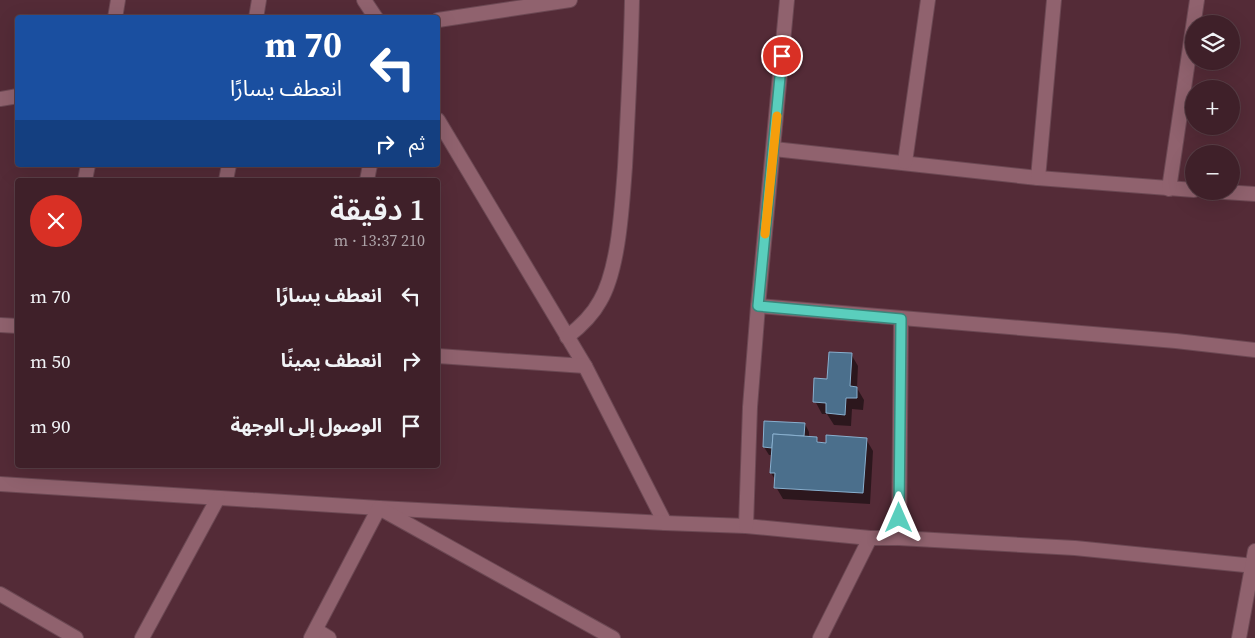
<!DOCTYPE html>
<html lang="ar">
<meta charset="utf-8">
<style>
body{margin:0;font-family:"Source Serif 4","Noto Sans Arabic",serif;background:#4a2d35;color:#f1f3f6;direction:rtl;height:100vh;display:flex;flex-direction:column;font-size:19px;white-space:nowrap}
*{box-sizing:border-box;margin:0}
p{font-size:16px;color:#ada3a8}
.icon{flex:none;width:28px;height:28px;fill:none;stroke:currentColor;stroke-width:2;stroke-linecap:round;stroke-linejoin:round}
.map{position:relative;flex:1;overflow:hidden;direction:ltr}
.side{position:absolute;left:15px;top:178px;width:425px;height:290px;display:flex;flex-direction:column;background:#3f2029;border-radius:5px;box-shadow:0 5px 20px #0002,0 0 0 1px #583e46;direction:rtl}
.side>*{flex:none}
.hud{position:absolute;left:15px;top:15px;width:425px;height:152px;border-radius:5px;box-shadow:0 5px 20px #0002,0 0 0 1px #583e46;direction:rtl;background:#1a4fa0;color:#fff;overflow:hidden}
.buttons{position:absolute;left:1185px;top:15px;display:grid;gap:10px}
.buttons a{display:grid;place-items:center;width:55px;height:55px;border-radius:50%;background:#3f2029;box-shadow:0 5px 20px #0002,0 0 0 1px #583e46;font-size:25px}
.pin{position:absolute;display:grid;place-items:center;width:42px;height:42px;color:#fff;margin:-21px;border:2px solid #fff;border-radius:50%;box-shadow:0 1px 5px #0007}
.me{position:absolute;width:55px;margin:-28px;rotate:0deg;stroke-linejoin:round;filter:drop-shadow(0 0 4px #0008)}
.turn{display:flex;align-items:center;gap:18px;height:105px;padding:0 15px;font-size:22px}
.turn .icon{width:65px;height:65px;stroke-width:2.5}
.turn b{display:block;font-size:35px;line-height:42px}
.then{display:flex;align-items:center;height:48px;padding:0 15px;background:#0003;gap:10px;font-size:19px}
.round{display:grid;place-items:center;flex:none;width:52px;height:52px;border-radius:26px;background:#4a2d35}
.head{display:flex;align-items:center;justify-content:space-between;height:85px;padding:0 15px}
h1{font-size:30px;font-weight:600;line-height:38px}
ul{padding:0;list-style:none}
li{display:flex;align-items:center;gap:15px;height:65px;padding:0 15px}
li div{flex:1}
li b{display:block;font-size:19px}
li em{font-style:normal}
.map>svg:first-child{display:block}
</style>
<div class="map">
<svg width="1255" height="638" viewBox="0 0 1255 638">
<rect width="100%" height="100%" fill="#542b37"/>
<!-- shadow -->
<g fill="#0007">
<path d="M851,354L858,366L857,388L864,400L863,410L852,409L851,426L834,425L827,414H822L815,401L828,380Z"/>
<path d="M766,422L805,424L809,432V437L816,438L820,444L866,439L873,451L870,504L783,499L776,487V481L771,473L772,455H769L764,447Z"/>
</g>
<!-- building -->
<g fill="#4b6f8c" stroke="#88afce">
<path d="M829,352L852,353L850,386L857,387V398H846L845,415L826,413V403L813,402L814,378L827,379Z"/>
<path d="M764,421L805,423L804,436L773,434L772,448L763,447Z"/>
<path d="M773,434L817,437V442L826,443V435L867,438L863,493L774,488L775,473H770Z"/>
</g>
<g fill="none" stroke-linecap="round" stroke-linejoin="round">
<!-- minor casing -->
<g stroke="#6c4853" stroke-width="16">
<g id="minor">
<path d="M364,0L376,18"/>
<path d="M115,18L118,0"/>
<path d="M256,18L259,0"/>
<path d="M438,20L570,0"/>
<path d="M0,99L18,96"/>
<path d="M438,120L585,366L665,523"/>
<path d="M774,149L1038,178L1194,190"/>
<path d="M905,162L928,0"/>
<path d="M1038,178L1054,0"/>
<path d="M85,180L88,165"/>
<path d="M226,180L229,165"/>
<path d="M367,180L370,165"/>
<path d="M1169,189L1197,0"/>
<path d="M1209,191L1255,194"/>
<path d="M758,306L1176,341L1255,350"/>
<path d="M0,325L18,326"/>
<path d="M567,337C580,327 592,316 600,301C619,269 622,205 625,167C628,111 631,56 632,0"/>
<path d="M438,356L585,366"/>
<path d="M0,484L379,508L665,523L746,526L870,538H899L1075,548L1255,566"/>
<path d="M746,526L750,407L758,306L787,0"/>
<path d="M899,538L901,319"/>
<path d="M0,594L76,638"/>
<path d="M316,630L329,638"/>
<path d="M142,638L218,498"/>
<path d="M311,638L379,508L613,638"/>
<path d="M820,638L870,538"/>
<path d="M1239,638L1255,551"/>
</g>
</g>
<!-- minor -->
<use href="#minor" stroke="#90626e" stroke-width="14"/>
</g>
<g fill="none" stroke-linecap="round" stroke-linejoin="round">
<!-- route casing -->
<g stroke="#3a867b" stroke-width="12">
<path id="route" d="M782,56L758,306L901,319L899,518"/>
</g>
<!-- route -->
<use href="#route" stroke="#5acebd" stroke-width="9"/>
<!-- slow -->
<path stroke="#f59e0b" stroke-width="9" d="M765,234L777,116"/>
</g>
</svg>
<div class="buttons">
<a><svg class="icon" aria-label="layers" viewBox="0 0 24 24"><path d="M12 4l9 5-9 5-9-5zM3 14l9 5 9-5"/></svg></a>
<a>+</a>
<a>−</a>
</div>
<div class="pin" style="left:782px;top:56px;background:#d93025"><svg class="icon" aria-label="arrive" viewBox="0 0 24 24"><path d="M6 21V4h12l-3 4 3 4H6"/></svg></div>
<svg class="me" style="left:899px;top:518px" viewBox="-20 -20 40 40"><path d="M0-17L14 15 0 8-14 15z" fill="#5acebd" stroke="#fff" stroke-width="4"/></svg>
<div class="hud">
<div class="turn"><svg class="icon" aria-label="left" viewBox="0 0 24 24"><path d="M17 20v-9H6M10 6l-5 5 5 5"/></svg><div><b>70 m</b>انعطف يسارًا</div></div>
<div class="then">ثم<svg class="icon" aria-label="right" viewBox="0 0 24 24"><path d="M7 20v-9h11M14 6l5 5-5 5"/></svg></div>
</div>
<section class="side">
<div class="head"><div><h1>1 دقيقة</h1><p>210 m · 13:37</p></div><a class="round" style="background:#d93025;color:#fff"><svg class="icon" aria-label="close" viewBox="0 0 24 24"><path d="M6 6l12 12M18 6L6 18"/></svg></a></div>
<ul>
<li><svg class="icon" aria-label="left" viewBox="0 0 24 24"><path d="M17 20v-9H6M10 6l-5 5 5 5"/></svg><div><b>انعطف يسارًا</b></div><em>70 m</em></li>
<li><svg class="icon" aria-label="right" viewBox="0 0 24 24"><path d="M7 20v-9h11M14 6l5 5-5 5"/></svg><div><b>انعطف يمينًا</b></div><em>50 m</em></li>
<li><svg class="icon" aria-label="arrive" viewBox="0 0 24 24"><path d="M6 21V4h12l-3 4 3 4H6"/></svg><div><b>الوصول إلى الوجهة</b></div><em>90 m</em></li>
</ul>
</section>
</div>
